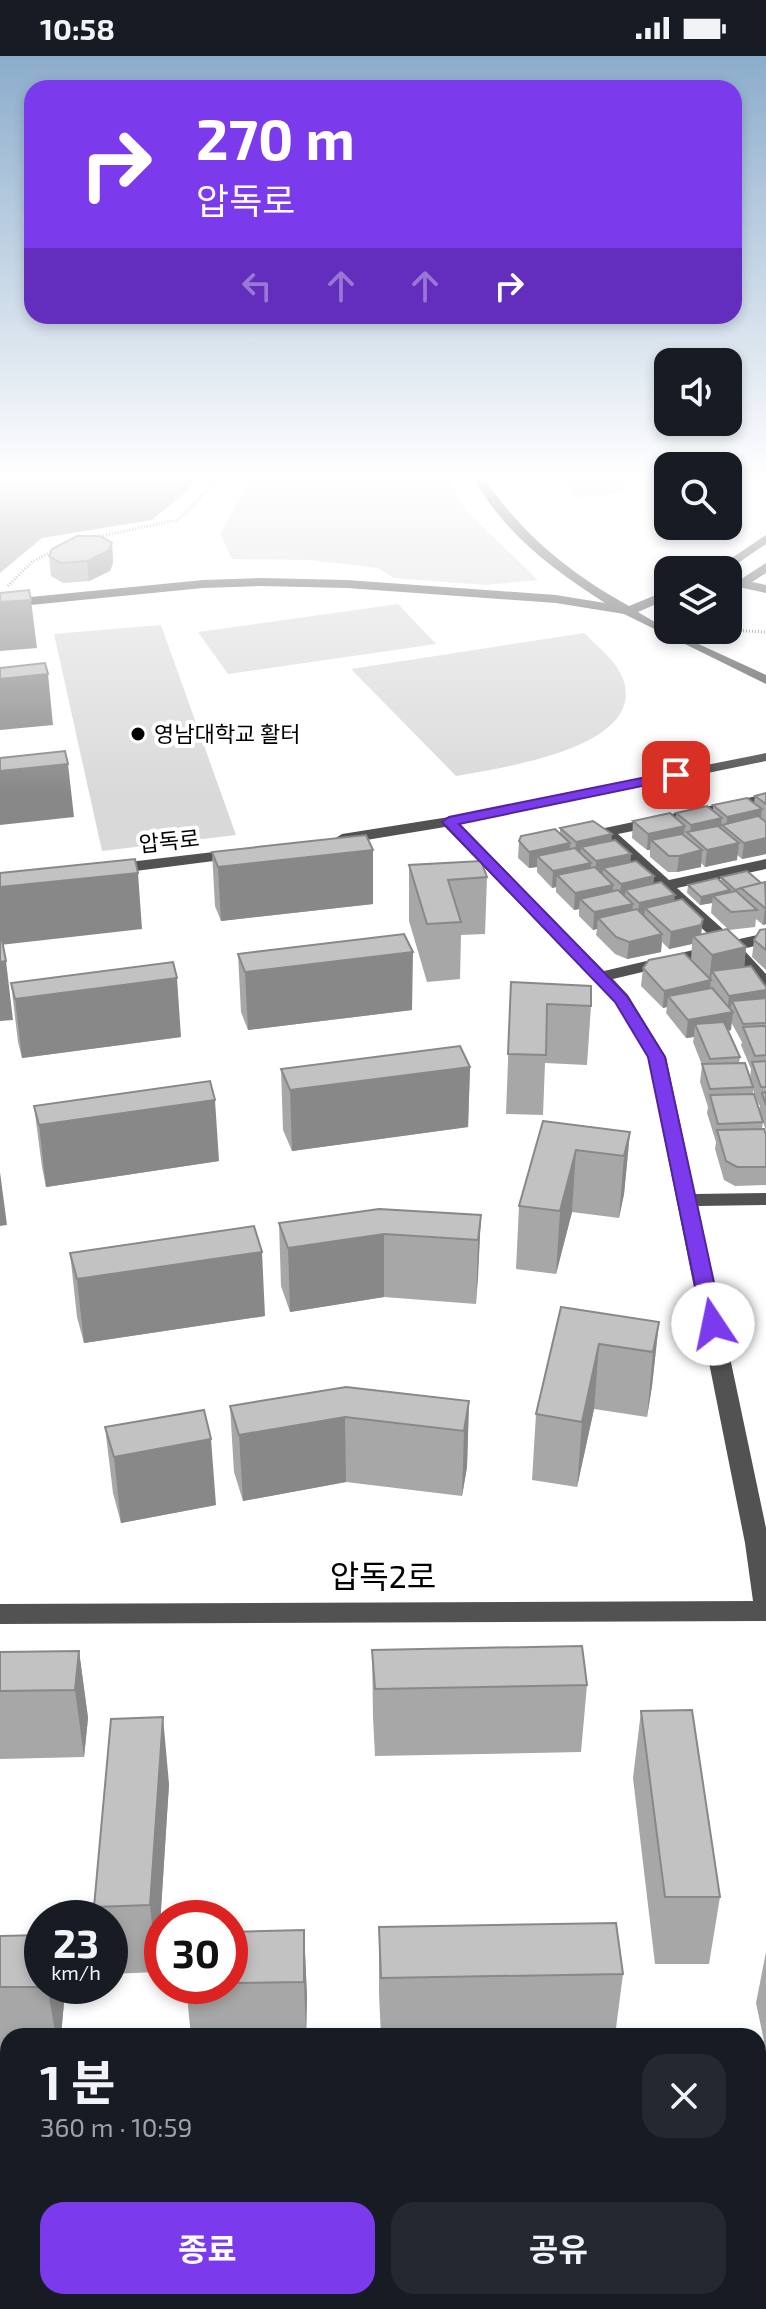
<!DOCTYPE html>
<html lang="ko">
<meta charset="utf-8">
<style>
body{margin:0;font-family:"Exo 2","Noto Sans KR",sans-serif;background:#242831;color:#f1f3f6;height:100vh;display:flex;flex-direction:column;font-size:30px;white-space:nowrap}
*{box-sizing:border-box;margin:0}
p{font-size:26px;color:#9ea1a6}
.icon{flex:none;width:44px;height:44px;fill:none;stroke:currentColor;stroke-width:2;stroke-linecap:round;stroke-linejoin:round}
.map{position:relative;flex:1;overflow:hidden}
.drawer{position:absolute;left:0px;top:1972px;width:766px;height:282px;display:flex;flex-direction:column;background:#171b24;border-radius:24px 24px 0 0;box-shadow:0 4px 12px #0003}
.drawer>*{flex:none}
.guide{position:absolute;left:24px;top:24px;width:718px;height:244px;border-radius:24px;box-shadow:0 4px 12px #0003;background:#7c3aed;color:#fff;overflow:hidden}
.tools{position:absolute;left:654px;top:292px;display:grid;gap:16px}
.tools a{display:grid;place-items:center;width:88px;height:88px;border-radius:16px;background:#171b24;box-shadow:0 4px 12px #0003;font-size:40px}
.speed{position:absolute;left:24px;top:1844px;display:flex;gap:16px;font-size:40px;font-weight:700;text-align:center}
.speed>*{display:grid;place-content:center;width:104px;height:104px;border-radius:50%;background:#171b24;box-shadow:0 4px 12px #0003;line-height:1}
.speed small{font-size:20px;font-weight:400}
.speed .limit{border:12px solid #d22;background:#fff;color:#111}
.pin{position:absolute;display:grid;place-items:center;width:68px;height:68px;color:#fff;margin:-34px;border-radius:16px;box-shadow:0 4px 12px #0006}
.me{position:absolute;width:88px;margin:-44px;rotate:349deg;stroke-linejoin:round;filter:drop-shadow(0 0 6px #0008)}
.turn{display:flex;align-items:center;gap:28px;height:168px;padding:0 40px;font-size:36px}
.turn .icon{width:104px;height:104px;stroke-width:2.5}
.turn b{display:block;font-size:56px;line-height:68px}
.lanes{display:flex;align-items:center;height:76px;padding:0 40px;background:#0003;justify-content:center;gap:40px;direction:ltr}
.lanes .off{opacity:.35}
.round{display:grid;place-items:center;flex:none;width:84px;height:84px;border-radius:24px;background:#242831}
.headline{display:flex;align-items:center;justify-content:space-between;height:136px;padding:0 40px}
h1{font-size:48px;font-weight:700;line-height:60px}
.primary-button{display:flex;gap:16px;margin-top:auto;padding:16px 40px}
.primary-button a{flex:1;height:92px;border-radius:24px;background:#7c3aed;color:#fff;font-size:32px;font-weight:700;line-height:92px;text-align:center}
.primary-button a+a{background:#242831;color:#f1f3f6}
.status{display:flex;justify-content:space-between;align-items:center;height:56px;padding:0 40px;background:#171b24;direction:ltr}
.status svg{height:22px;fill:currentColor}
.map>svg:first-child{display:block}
</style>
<div class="status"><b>10:58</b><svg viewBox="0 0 49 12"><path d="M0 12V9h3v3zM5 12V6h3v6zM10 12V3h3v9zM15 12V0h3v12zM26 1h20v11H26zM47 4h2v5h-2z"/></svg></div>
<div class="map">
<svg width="766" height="2253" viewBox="0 0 766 2253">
<rect width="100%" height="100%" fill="#fff"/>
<!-- green -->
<g fill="#d9d9d9">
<path d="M250,424H449L466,455L538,524L485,529L394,522L378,512L311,504L232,503L220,478Z"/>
<path d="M561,424H668V428L624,427L626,436L580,442Z"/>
<path d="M398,548L436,588L228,618L198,576Z"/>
<path d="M161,569L236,779L102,795L54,578Z"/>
<path d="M584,577C598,591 616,604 623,623C648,693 498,712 456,720L351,613Z"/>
</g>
<!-- water -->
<path fill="#a0a0a0" d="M0,424H194L186,436L152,464L42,482L0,517Z"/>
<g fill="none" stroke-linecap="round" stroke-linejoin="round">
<!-- path -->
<g stroke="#747474" stroke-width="3" stroke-dasharray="1 2" stroke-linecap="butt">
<path d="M97,481L178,464L217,424"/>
<path d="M8,530L32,506L53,495"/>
<path d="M728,574L766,576"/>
</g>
<!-- minor -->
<g fill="#525252" fill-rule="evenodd">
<path d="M475,424H485C523,479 571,518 629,550L668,534V543L638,556L668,574L766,619V628L624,558L556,547L347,532L260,530L203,532L0,552V544L203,524L260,522L347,524L556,539L605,547C554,515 504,477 475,424Z"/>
<path d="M766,479V488L728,514H714Z"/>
<path d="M766,507V517L752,526L766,529V537L738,531V525Z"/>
<path d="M766,697V705L460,768L604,915L719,888L600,779V773L766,738V748L618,778L669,824L766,803V813L677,832L735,884L766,877V887L743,893L766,918V934L760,933L727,896L613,923L628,939L666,1001L695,1138L766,1137V1149L698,1150L766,1472V1565L0,1568V1548L753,1545L745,1487L648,1001L615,946L445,771L342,788L334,783L342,778L449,761Z"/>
<path d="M239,793L247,798L245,801L112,818L104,813L112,808Z"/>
</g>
</g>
<!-- wall -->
<g fill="#a7a7a7" fill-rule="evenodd">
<path d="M112,487L113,507L110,515L89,525L63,527L51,520L49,500Z"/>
<path d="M766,737V766L761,763L766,766V798L742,803L737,799V804L705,811L701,807V811L677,816H668L650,801V794H647L632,782L633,765L676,762V757L713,755V749L754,747L755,740Z"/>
<path d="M560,772L612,784L630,806L654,820L653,828L674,845L701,878L746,891L744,911L766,931V1075L759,1055L760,1049H759L753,1034V1038L763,1066L762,1073L766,1079V1129L735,1130L724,1124L715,1093L716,1086L707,1057L708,1051L700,1026L702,1009L693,986L694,981L686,982L666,957L667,951L663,952L641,930L643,912L691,904L692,888L669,893L662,886L661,896L627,903L615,898L596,879L597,873L593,874L579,860V853L574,854L556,836V831L552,832L537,816V811L529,812L518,802L519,785L560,778ZM731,966L742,986L741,989L751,1013L750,1022L739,1007L740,1001L728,975L731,974Z"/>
<path d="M373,794V848L221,865L215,850L212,796Z"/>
<path d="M409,809L487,821L485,878L461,879L460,923L427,926L409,865Z"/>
<path d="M721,821L761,827H766V868L763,869L756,863L755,871L729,874L711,857L712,847L700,849L687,837L688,829L721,826Z"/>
<path d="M766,873V914L752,901L754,884Z"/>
<path d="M238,898L412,954L248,974L241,956Z"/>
<path d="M511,926L591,950L587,1009L545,1007L543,1059L506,1058Z"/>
<path d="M11,927L181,981L22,1002L18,986Z"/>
<path d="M470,1011L468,1071L292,1095L283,1074L281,1013Z"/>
<path d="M34,1050L219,1105L46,1131L42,1111Z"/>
<path d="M543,1065L630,1076L624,1138L619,1162L572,1156L556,1218L516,1213L519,1150Z"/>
<path d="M481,1159L476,1248L384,1241L290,1256L281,1230L279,1167Z"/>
<path d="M70,1197L265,1260L84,1287L77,1261Z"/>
<path d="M561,1251L659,1266L652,1330L647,1361L594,1353L577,1431L532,1424L536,1358Z"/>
<path d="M469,1345L467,1411L462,1440L346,1426L243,1445L234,1416L230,1350Z"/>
<path d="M105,1371L216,1449L121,1467L113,1437Z"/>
<path d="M372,1594L587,1629L581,1696L375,1700L373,1661Z"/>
<path d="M79,1595L88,1662L84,1701L0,1703V1596Z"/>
<path d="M641,1655L720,1841L709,1908H655L633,1722Z"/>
<path d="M169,1728L157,1916L110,1918V1862H95L94,1851Z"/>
<path d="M379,1871L623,1918L615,1980H381L379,1938Z"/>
<path d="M304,1874L307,1941L306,1980H191L186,1930H230V1876Z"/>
<path d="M0,1880L42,1930H62L64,1946L61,1980H8V1998H0Z"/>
<path d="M766,1896V1994L756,1947Z"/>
<path d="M766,2075V2253H709L708,2246H758Z"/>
<path d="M141,2246V2253H63Z"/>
</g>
<!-- shaded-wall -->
<g fill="#888">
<path d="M112,487L113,507L110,515L89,525L87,505Z"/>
<path d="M31,544L37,592L0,595V546Z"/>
<path d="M48,618L53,669L0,674V623Z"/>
<path d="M68,708L74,761L0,769V715Z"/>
<path d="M762,753L760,770L726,772L727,761Z"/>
<path d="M722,762L720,779H690L691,769Z"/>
<path d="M685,770L683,786L651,784L650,794H647L648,778Z"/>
<path d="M612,778L611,795L581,791L580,802L575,803L576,786Z"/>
<path d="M766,782V798L742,803L744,787Z"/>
<path d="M570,787L569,804L537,800V811L529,812V796Z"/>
<path d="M739,787L737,804L705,811L707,794Z"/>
<path d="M373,794V848L221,865L218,811Z"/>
<path d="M702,794L701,811L677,816L679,800Z"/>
<path d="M631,798L630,815L603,812V820L595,822L596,805Z"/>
<path d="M591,807L590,823L557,819L556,831L552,832L553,815Z"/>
<path d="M138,817L142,873L0,889V831Z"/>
<path d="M654,820L652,837L625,834V844L619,845L621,828Z"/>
<path d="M613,829L612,846L580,843L579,853L574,854L575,837Z"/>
<path d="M730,834L729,843L713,840L712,847L700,849L701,841Z"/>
<path d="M675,839L673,856L645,852L644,862L638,864L639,847Z"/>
<path d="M633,848L631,865L598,862L597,873L593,874L594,856Z"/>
<path d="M765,852H766V868L763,869Z"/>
<path d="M703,863L701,880H693L692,888L669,893L671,876Z"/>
<path d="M662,878L661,896L627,903L629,886Z"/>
<path d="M746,891L743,923L712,915L709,942L668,940L667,951L663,952L664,935L709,925L712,899Z"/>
<path d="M413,896L412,954L248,974L245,916Z"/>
<path d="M6,905L13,964L0,965V906Z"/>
<path d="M177,922L181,981L22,1002L15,943Z"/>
<path d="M766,934V952L732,945L730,957H727L729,940Z"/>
<path d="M733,956L731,974L700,980L695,968L694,981L686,982L688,964Z"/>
<path d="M470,1011L468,1071L292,1095L290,1034Z"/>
<path d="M215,1044L219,1105L46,1131L39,1069Z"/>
<path d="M630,1076L624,1138L619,1162L624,1100Z"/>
<path d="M576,1094L572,1156L556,1218L560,1155Z"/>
<path d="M0,1116L7,1169L0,1170Z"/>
<path d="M481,1159L478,1222L476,1248L478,1184Z"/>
<path d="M384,1178V1241L290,1256L288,1192Z"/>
<path d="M262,1196L265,1260L84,1287L77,1223Z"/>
<path d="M659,1266L652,1330L647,1361L653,1296Z"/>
<path d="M599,1288L594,1353L577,1431L582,1366Z"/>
<path d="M469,1345L467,1411L462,1440L464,1375Z"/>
<path d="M345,1361L346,1426L243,1445L239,1379Z"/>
<path d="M211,1383L216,1449L121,1467L114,1401Z"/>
<path d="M79,1595L88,1662L84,1701L75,1634Z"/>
<path d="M163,1661L169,1728L157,1916L150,1849Z"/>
<path d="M304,1874L307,1941L306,1980L304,1926Z"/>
<path d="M47,1930H62L64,1946L61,1980H56Z"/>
<rect x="129" y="2246" width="12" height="7"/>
</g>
<!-- building -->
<g fill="#c2c2c2" stroke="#888" stroke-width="2">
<path d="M77,480H100L112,487L108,495L87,505L61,507L49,500L52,493Z"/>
<path d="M29,534L31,544L0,546V537Z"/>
<path d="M45,607L48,618L0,623V612Z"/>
<path d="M65,695L68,708L0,715V702Z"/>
<path d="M766,737V748L755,740Z"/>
<path d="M747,742L762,753L727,761L713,749Z"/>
<path d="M707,750L722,762L691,769L676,757Z"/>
<path d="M670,757L685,770L648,778L633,765Z"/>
<path d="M758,760L766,766V782L744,787L722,769Z"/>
<path d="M593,765L612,778L576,786L560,772Z"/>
<path d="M718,770L739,787L707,794L687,776Z"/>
<path d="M555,773L570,787L529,796L519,785L521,780Z"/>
<path d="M682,778L702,794L679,800H669L651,784Z"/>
<path d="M366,779L373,794L218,811L212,796Z"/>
<path d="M615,784L631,798L596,805L581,791Z"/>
<path d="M575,792L591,807L553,815L537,800Z"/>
<path d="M135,803L138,817L0,831V817Z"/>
<path d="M481,805L487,821L448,824L461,866L427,868L409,809Z"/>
<path d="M636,805L654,820L621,828L603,812Z"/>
<path d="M595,811L613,829L575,837L557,819Z"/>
<path d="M747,815L761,827L735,834L721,821Z"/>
<path d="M717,822L730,834L701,841L688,829Z"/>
<path d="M661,826L675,839L639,847L625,834Z"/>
<path d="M765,826L766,852H765L741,832Z"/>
<path d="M618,834L633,848L594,856L580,843Z"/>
<path d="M736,835L757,854L731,856L713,840Z"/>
<path d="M682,843L703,863L701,869L671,876L645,852Z"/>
<path d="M637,853L662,878L629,886L616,881L598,862Z"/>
<path d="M727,873L746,891L712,899L693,880Z"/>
<path d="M766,873V894L754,884L760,874Z"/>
<path d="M0,874L6,905L0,906Z"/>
<path d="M404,878L413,896L245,916L238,898Z"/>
<path d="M684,897L711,924L664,935L643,912L649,904Z"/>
<path d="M173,906L177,922L15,943L11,927Z"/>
<path d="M751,910L766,931V934L729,940L712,915Z"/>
<path d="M511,926L591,930V950L547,948L546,999L508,998Z"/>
<path d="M712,932L733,956L688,964L668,940Z"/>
<path d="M766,942V967L743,968L732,945Z"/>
<path d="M724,966L740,1001L710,1003L695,968Z"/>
<path d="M766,970V999L755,1000L743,971Z"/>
<path d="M460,990L470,1011L290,1034L281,1013Z"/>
<path d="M766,1005V1031H761L752,1006Z"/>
<path d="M745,1007L753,1031L710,1033L702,1008Z"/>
<path d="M210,1025L215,1044L39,1069L34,1050Z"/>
<path d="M766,1036V1049L762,1037Z"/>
<path d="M754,1038L763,1066L718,1068L710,1039Z"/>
<path d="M543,1065L630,1076L624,1100L576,1094L560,1155L519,1150Z"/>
<path d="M764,1073L766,1079V1111H737L726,1105L717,1074Z"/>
<path d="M379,1153L481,1159L478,1184L384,1178L288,1192L279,1167Z"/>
<path d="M254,1170L262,1196L77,1223L70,1197Z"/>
<path d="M561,1251L659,1266L653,1296L599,1288L582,1366L536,1358Z"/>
<path d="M346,1331L469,1345L464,1375L345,1361L239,1379L230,1350Z"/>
<path d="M204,1354L211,1383L114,1401L105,1371Z"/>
<path d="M582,1590L587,1629L375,1633L372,1594Z"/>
<path d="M79,1595L75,1634L0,1635V1596Z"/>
<path d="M692,1654L720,1841H665L641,1655Z"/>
<path d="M163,1661L150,1849L94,1851L111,1663Z"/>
<path d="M616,1867L623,1918L381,1922L379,1871Z"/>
<path d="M304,1874V1926L230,1927V1876Z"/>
<path d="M42,1879V1930L47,1931H0V1880Z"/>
<path d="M758,2026L766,2075V2249H730V2246H758Z"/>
<path d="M64,2246H129V2251L63,2253Z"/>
</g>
<!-- sky -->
<linearGradient id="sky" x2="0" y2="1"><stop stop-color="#8baccb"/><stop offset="0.57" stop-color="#fff"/><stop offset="1" stop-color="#fff" stop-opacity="0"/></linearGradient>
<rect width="766" height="739" fill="url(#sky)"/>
<!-- route -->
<path fill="#7c3aed" stroke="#51269a" stroke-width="2" d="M676,715L681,717V722L459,768L627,940L665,1001L723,1268L713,1275L703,1268L648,1001L615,946L442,766L449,761Z"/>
<!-- markers -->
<circle fill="#000" stroke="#fff" stroke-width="3" cx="138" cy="678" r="8"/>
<g text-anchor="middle" stroke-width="8" stroke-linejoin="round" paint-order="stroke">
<!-- far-poi labels -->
<g font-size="22" fill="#000" stroke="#fff" text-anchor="start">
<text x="154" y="686">영남대학교 활터</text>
</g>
<!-- far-street labels -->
<g font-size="22" fill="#000" stroke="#fff">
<text transform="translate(169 785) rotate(-6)" y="8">압독로</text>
</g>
<!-- near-street labels -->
<g font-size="32" fill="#000" stroke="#fff">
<text x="383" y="1532">압독2로</text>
</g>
</g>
</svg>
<div class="tools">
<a><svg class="icon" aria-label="sound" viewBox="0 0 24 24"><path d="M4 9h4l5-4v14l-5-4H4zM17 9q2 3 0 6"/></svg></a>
<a><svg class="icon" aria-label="search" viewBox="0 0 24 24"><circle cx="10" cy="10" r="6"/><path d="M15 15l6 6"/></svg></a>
<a><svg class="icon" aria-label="layers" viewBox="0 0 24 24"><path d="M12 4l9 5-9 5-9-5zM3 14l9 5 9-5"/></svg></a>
</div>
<div class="speed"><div>23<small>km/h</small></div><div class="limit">30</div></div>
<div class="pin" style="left:676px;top:719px;background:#d93025"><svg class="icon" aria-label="arrive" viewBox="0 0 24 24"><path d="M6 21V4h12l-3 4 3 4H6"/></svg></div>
<svg class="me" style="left:713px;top:1268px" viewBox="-20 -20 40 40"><circle r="19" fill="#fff"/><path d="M0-13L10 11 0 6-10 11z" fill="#7c3aed"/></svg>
<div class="guide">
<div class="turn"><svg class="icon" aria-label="right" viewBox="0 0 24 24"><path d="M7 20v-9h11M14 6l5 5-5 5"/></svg><div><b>270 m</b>압독로</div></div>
<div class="lanes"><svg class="icon off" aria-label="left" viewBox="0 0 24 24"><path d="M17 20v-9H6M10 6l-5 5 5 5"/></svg><svg class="icon off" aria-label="ahead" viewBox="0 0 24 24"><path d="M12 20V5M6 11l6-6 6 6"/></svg><svg class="icon off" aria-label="ahead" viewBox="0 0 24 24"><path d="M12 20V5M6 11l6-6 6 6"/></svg><svg class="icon" aria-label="right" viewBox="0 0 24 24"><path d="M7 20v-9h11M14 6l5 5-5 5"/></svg></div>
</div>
<section class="drawer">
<div class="headline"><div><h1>1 분</h1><p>360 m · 10:59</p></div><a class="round"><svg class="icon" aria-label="close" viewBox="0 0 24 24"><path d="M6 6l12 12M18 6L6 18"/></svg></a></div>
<div class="primary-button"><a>종료</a><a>공유</a></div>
</section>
</div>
